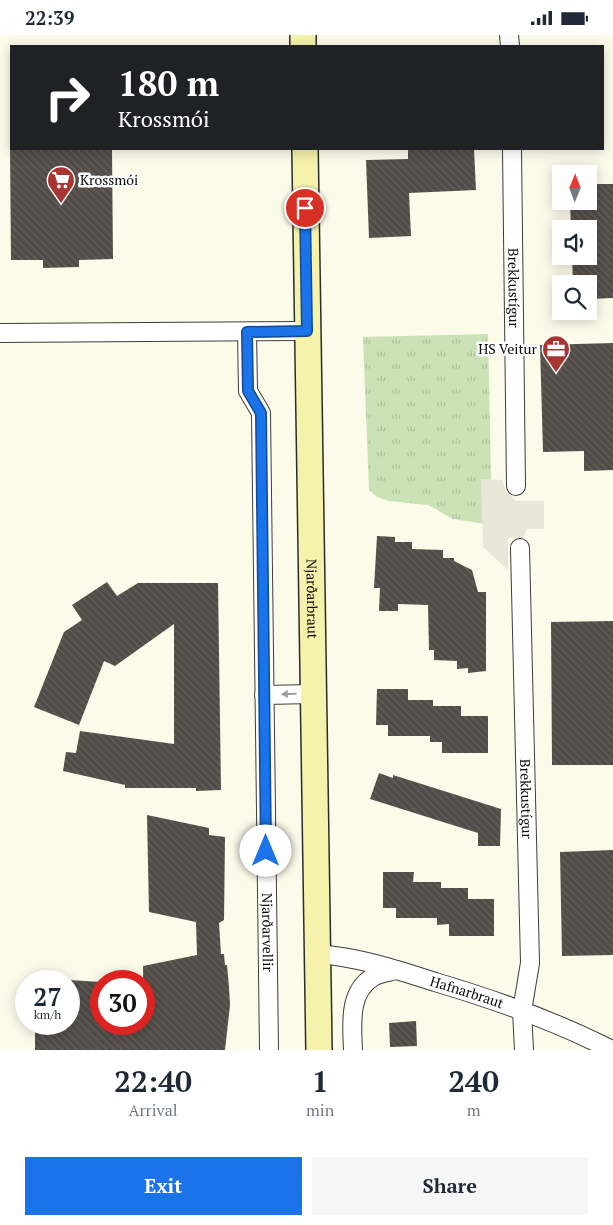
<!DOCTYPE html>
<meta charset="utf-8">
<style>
body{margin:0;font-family:"PT Serif",serif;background:#f6f6f7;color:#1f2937;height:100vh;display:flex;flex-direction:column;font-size:19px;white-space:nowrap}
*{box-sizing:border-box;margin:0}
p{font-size:16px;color:#747a83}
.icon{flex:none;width:28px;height:28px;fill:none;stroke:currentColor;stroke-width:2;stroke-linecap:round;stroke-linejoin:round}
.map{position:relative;height:1015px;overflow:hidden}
.panel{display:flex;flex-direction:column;background:#fff;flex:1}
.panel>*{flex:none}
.banner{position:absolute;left:10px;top:10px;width:594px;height:105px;border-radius:0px;box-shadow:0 2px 12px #0003;background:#202124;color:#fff;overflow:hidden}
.needle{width:32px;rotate:1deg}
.controls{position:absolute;left:552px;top:130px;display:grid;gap:10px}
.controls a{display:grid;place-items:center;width:45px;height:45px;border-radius:0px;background:#fff;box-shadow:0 2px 12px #0003;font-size:25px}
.speed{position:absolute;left:15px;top:935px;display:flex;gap:10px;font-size:25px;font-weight:700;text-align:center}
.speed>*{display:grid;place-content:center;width:65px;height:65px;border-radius:50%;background:#fff;box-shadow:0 2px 12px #0003;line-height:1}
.speed small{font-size:12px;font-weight:400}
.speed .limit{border:8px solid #d22;background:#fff;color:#111}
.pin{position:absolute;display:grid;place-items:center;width:42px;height:42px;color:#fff;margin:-21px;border:2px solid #fff;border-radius:50%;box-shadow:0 1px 5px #0007}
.me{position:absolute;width:55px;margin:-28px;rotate:0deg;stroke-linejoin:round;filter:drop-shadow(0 0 4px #0008)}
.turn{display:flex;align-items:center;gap:18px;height:105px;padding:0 25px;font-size:22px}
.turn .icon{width:65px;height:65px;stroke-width:2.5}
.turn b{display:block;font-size:35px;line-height:42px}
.eta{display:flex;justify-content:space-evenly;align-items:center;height:85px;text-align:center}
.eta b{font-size:30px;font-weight:800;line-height:35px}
.primary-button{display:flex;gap:10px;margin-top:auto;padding:10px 25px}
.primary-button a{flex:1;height:58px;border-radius:0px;background:#1a73e8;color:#fff;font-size:20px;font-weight:800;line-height:58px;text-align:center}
.primary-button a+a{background:#f6f6f7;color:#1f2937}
.status{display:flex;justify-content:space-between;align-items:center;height:35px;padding:0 25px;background:#fff;direction:ltr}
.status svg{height:14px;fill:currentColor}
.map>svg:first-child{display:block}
</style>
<div class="status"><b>22:39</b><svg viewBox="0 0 49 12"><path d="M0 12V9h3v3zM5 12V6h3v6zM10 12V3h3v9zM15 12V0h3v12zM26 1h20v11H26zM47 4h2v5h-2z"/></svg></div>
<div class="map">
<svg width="613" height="1015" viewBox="0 0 613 1015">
<defs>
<pattern id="park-tufts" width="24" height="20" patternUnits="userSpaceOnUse" patternTransform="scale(1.25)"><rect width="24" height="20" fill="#cbe2b7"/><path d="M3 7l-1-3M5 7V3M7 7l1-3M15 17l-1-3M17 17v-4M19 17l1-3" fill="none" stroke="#adc19c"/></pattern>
<pattern id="building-back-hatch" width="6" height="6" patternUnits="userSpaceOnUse" patternTransform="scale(1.25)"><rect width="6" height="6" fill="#514c47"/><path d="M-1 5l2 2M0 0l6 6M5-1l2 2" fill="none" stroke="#65615d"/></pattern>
</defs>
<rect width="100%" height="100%" fill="#fcfae9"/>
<!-- park -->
<path fill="url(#park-tufts)" d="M488,299L492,490L453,484L428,470L389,466L377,462L369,455L363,302Z"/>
<!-- plaza -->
<path fill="#eae7da" d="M481,444L502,445L506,456L516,466H544V494H527L523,503H508V535L483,512Z"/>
<!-- building -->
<g fill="url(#building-back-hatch)">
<path d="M10,114H112L113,224L79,225V232L43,233V225H11Z"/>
<path d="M474,114L476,155L409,158L411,201L369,203L366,125L408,124V115Z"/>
<path d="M589,149H613V263L589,264V249H573L572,221H589V194H571L570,166H589Z"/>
<path d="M613,308V435L584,436V416L543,417L540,310Z"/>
<path d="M377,501L395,502V507H412V514L443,515V523H454V526L472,535L478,557H486V636L468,638V633L457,634V626L434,625V615H429L428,570L398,569V576H379L380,553H374Z"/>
<path d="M107,547L117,561L138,548H218L221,755L196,756V753H125V750L63,736L66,717L76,718L80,696L174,709V589L115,631L104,626L79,690L34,672L64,597L82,585L72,570Z"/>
<path d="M613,586V730H552L551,587Z"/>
<path d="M377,654H408V665H433V671H461V681H488V718H442V707H430V701H388V690H376Z"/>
<path d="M379,738L393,743V740L501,774L500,811H478V798L370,764Z"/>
<path d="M147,780L209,793V800L225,802L224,885L219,888L221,919H224L225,930H227L229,952L230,970L225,1015H35V989H69V945L101,947V989H144L143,931L197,920L196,887L149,877Z"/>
<path d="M613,815V920L562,921L560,817Z"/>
<path d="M383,837H414L413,847H441V853H468V864H494V901H449V889L437,890V883H396V873H383Z"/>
<path d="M416,986L417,1011L390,1012L389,988Z"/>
</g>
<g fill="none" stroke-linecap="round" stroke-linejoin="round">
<!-- minor casing -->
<g stroke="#3d3d3d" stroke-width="20">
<g id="minor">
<path d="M509,0L510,11"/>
<path id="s1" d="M512,114L516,451"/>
<path id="s2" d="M247,297L248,356L261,378L269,1015"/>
<path d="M0,298L307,296"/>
<path id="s3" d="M520,513L530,928L522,976L524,1015"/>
<path d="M264,660L314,659"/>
<path id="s4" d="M317,919C358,922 395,934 435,947C496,965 555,986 612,1015"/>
<path d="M353,1015C352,990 348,957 373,942C379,938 389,937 396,935"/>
</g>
</g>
<!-- secondary casing -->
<g stroke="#2c2c2c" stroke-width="28">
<g id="secondary">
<path d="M303,0V11"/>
<path id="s5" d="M305,114L319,1015"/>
</g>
</g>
<!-- minor -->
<use href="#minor" stroke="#fff" stroke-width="18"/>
<!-- secondary -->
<use href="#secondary" stroke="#f5f2ab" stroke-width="25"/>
</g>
<!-- one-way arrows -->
<defs><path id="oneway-solid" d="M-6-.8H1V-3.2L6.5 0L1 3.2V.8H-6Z" transform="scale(1.25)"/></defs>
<use fill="#9d9d9d" href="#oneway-solid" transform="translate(289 659) rotate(179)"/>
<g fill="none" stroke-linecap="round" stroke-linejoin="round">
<!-- route casing -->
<g stroke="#114b97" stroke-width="12">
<path id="route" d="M266,816L261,378L248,356L247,297L307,296L305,173"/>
</g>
<!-- route -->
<use href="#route" stroke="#1a73e8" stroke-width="9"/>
</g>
<!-- icons -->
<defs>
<g id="supermarket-pin" transform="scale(1.4375)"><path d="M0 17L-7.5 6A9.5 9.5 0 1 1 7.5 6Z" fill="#a93533" stroke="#fff"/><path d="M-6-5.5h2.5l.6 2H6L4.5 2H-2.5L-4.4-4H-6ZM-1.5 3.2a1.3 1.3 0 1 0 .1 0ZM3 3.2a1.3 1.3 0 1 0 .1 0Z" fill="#fff"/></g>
<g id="office-pin" transform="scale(1.4375)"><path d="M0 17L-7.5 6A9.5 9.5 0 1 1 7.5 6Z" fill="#a93533" stroke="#fff"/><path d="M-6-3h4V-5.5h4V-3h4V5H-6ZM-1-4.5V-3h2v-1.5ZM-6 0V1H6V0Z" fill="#fff"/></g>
</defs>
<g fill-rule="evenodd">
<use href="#supermarket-pin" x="61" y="145"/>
<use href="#office-pin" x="556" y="314"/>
</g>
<g text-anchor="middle" stroke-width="5" stroke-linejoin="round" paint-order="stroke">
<!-- poi labels -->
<g font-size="14" fill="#0a0a0a" stroke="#fff" text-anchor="start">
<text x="80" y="150">Krossmói</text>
<text x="537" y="319" text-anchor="end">HS Veitur</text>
</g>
<!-- street labels -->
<g font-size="14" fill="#0a0a0a" stroke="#fff">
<text dy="5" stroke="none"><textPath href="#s1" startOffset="139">Brekkustígur</textPath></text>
<text dy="5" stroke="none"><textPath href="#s5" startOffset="450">Njarðarbraut</textPath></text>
<text dy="5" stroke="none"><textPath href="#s3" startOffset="251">Brekkustígur</textPath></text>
<text dy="5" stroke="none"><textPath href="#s2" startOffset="604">Njarðarvellir</textPath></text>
<text dy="5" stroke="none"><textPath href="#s4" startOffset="155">Hafnarbraut</textPath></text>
</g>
</g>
</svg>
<div class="controls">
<a><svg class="needle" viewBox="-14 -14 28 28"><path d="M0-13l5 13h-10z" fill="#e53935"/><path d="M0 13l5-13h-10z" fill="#747a83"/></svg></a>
<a><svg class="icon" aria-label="sound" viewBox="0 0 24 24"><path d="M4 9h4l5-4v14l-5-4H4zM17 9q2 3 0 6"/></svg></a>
<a><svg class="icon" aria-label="search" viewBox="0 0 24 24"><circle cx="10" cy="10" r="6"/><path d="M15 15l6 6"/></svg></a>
</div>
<div class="speed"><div>27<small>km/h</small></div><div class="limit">30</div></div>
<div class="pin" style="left:305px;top:173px;background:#d93025"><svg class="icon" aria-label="arrive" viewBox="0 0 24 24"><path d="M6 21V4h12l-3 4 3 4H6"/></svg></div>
<svg class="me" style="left:266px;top:816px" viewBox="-20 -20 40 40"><circle r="19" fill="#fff"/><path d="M0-13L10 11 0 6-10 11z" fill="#1a73e8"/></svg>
<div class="banner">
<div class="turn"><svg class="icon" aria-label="right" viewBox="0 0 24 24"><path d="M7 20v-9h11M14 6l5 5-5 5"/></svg><div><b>180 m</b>Krossmói</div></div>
</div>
</div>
<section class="panel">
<div class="eta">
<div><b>22:40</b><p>Arrival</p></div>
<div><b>1</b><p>min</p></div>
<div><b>240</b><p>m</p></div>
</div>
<div class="primary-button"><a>Exit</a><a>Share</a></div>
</section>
